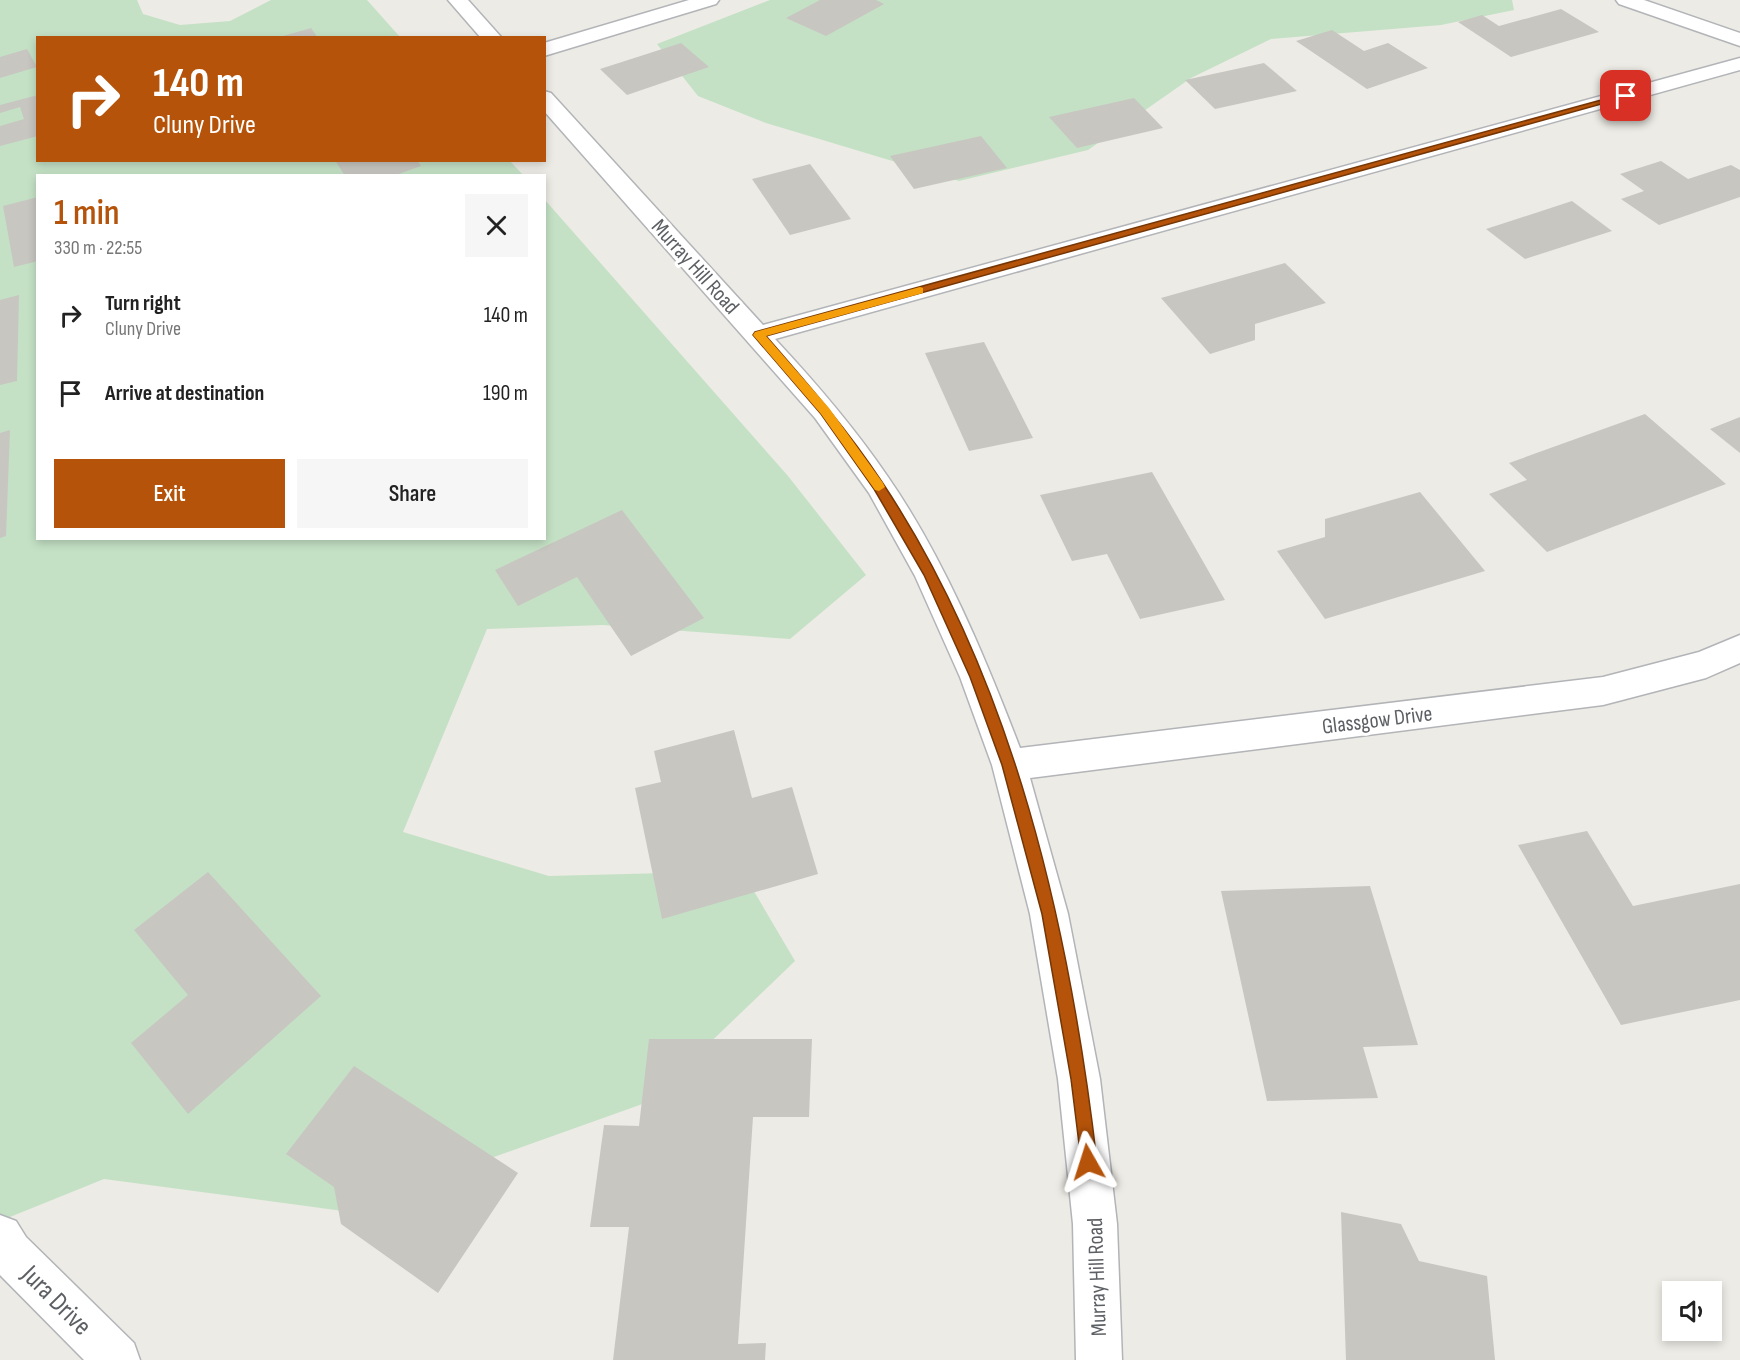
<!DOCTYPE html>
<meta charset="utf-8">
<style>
body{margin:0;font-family:"Sofia Sans Condensed",sans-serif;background:#f6f6f6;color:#222;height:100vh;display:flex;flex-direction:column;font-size:22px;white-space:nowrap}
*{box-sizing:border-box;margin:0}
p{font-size:20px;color:#767676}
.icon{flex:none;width:33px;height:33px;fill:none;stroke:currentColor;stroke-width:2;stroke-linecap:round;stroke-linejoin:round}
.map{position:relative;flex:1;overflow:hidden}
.panel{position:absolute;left:36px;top:174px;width:510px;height:366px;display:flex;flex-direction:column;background:#fff;border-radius:0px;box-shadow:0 3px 9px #0003}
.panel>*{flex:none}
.hud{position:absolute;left:36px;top:36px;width:510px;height:126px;border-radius:0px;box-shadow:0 3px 9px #0003;background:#b45309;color:#fff;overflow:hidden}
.buttons{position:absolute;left:1662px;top:1281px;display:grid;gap:12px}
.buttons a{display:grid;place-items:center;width:60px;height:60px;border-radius:0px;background:#fff;box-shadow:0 3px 9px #0003;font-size:30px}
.pin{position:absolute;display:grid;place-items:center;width:51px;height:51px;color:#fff;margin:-26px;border-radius:12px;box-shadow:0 3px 9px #0006}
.me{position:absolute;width:66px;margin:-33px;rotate:354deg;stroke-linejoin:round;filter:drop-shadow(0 0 4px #0008)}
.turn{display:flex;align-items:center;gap:21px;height:126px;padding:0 18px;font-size:27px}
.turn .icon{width:78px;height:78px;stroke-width:2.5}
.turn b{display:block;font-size:42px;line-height:51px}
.round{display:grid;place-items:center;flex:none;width:63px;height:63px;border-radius:0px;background:#f6f6f6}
.head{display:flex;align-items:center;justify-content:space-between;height:102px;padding:0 18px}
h1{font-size:36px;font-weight:600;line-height:45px;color:#b45309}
.button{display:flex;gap:12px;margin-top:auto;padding:12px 18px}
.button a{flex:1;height:69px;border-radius:0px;background:#b45309;color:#fff;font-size:24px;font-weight:600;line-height:69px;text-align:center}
.button a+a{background:#f6f6f6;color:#222}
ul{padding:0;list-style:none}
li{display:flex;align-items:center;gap:18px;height:78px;padding:0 18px}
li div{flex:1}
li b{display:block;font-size:22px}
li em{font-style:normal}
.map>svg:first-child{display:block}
</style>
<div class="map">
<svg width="1740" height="1360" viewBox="0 0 1740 1360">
<rect width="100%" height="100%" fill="#edebe5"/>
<!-- green -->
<g fill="#c4e1c5">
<path d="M0,0H137L143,14L180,25L230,21L271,0H367L400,37L38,38V160H509L523,175L38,176V538H544L545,200L788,476L866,575L790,639L603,625L487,629L403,832L549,876L742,871L795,961L648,1102L343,1211L104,1179L0,1221Z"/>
<path d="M770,0H1512L1514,10L1441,25L1271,39L1191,78L1088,150L959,181L766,123L698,96L657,44Z"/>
</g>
<!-- building -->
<g fill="#c8c6c1">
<path d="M820,0H876L884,4L826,36L786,18Z"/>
<path d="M1561,9L1599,32L1511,57L1458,22L1482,15L1499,26Z"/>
<path d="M311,28L318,38H280V37Z"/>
<path d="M1332,30L1364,51L1388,43L1428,68L1367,89L1296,41Z"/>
<path d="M681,43L709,67L627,95L600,69Z"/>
<path d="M27,49L37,67L0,78V57Z"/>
<path d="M1264,63L1297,91L1215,109L1185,80Z"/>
<path d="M38,95V136L0,146V126L24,119L20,107L0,113V105Z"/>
<path d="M1134,98L1163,128L1077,148L1049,117Z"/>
<path d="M981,136L1007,168L914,189L890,156Z"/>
<path d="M335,160H417L421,166L393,176H345Z"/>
<path d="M1661,161L1688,179L1731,165L1740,170V197L1659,225L1621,199L1644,191L1620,174Z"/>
<path d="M810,164L851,219L790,235L752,179Z"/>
<path d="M38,197V261L14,267L3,206Z"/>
<path d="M1572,201L1612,231L1525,259L1486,229Z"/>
<path d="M1285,263L1326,303L1255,324V340L1210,354L1161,298Z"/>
<path d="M19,295L17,381L0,385V300Z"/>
<path d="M984,342L1033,438L969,451L925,353Z"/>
<path d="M1645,414L1726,484L1547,552L1489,494L1527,480L1509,463Z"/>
<path d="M1740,417V453L1710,429Z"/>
<path d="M10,430L6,536L0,538V433Z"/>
<path d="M1152,472L1225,600L1140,619L1107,554L1072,561L1040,495Z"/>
<path d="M1420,492L1485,571L1325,619L1277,551L1325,537V519Z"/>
<path d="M622,510L704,618L631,656L577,577L518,606L495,570Z"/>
<path d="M734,730L752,798L792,787L818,874L662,919L635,788L661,782L654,751Z"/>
<path d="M1587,831L1633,906L1740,884V1000L1621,1025L1518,845Z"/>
<path d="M208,872L321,996L188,1114L131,1043L188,995L134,930Z"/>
<path d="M1370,886L1418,1045L1363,1047L1378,1098L1267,1101L1221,891Z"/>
<path d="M649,1039H812L809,1117H753L738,1344L766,1343L765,1360H613L629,1227H590L604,1125L639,1126Z"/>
<path d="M354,1066L518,1173L438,1293L341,1224L334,1187L286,1154Z"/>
<path d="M1341,1212L1401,1224L1419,1261L1487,1276L1495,1360H1346Z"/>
</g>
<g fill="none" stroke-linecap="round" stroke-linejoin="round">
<!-- minor casing -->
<g stroke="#b2b4b8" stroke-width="3">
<g id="minor">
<path d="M448,0H468L502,38H481Z"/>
<path d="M689,0H719L716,4L544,56V43Z"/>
<path d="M1616,0H1644L1740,33V46L1619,4Z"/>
<path d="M1740,58V70L775,339C816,383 854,427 888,477C944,558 985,657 1020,748L1603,677L1699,652L1740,635V663L1706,678L1603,705L1030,778L1068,914L1100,1079L1117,1224L1122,1360H1076L1073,1224L1058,1079L1030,914L992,765L960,677L915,576L869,493L815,418L544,111V91L551,93L763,325Z"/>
<path d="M0,1215L16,1221L26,1237L134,1343L140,1360H84L0,1275Z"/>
</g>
</g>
<!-- minor -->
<use href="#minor" fill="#fff" fill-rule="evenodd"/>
</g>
<!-- route -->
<path fill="#b45309" stroke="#753606" stroke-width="1.5" d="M1623,94L1630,96L766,336C807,383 848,430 882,482C1014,680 1070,929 1097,1162L1095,1168L1088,1170L1082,1168L1071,1079L1042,914L1002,765L970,677L924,575L874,489L821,414L753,335L755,332Z"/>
<!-- slow -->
<path fill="#f59e0b" d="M920,287L923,288V293L766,336L829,408L883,483L885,487L879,491L875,490L821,414L753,335L755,332Z"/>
<g text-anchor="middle" stroke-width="6" stroke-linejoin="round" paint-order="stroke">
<!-- street labels -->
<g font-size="22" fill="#5c5f63" stroke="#fff">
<text transform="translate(696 266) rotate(48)" y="8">Murray Hill Road</text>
<text transform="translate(1377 719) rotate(-7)" y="8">Glassgow Drive</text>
<text transform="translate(1096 1277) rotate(-92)" y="8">Murray Hill Road</text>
</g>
<!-- near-street labels -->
<g font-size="27" fill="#5c5f63" stroke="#fff">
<text transform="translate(57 1300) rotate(45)" y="9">Jura Drive</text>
</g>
</g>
</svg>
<div class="buttons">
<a><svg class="icon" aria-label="sound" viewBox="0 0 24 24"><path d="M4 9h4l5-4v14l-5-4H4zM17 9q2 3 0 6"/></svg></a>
</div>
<div class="pin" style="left:1626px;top:96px;background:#d93025"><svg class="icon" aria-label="arrive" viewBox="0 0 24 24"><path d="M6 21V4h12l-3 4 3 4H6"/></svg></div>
<svg class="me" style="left:1088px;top:1162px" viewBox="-20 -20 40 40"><path d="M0-17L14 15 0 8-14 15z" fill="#b45309" stroke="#fff" stroke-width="4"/></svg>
<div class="hud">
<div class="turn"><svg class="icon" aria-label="right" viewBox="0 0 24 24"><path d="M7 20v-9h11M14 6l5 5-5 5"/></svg><div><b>140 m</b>Cluny Drive</div></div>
</div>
<section class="panel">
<div class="head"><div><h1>1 min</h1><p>330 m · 22:55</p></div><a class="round"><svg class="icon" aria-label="close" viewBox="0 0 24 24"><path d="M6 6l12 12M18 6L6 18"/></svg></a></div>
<ul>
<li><svg class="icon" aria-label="right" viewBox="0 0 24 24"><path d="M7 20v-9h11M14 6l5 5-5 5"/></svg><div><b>Turn right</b><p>Cluny Drive</p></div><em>140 m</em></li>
<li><svg class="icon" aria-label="arrive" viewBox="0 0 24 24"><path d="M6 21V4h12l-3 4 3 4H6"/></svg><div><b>Arrive at destination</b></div><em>190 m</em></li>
</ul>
<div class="button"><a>Exit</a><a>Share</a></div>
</section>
</div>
